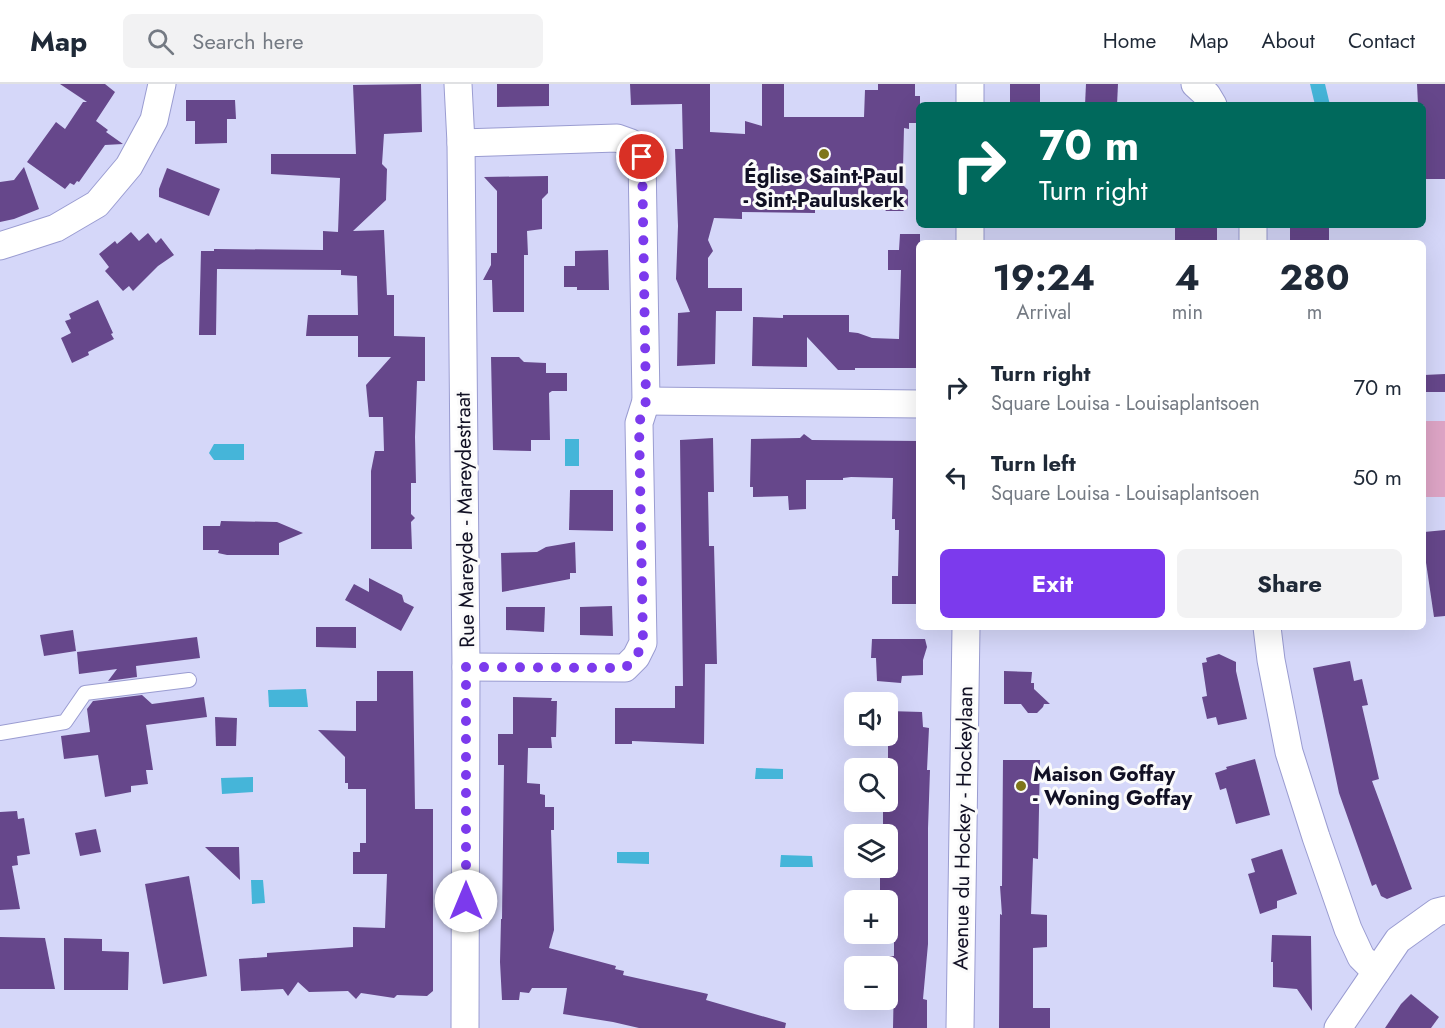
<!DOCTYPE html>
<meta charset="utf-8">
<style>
body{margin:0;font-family:Jost,sans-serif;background:#f2f2f3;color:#1f2937;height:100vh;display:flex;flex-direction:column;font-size:22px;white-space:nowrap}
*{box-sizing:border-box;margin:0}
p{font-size:20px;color:#747a83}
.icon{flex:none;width:33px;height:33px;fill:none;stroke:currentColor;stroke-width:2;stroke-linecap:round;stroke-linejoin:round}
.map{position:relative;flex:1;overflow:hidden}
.details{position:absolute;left:916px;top:156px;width:510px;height:390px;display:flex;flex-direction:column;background:#fff;border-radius:9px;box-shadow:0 6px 24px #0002}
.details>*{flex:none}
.banner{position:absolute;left:916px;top:18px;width:510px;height:126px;border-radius:9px;box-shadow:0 6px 24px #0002;background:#00695c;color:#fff;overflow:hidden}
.buttons{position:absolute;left:844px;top:608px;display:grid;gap:12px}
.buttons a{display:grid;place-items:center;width:54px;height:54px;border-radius:9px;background:#fff;box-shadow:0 6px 24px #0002;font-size:30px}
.pin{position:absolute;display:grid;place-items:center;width:51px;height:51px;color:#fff;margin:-26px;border:3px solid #fff;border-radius:50%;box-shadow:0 2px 6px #0007}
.me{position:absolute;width:66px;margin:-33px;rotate:0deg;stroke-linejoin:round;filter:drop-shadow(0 0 4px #0008)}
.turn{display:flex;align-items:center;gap:21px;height:126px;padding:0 24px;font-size:27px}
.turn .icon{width:78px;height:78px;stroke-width:2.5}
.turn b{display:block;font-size:42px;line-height:51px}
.eta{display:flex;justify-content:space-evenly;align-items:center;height:102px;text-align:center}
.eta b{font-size:36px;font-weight:700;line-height:42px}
.primary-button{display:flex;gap:12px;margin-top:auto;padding:12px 24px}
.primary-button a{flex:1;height:69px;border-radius:9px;background:#7c3aed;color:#fff;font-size:24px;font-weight:700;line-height:69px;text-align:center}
.primary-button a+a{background:#f2f2f3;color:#1f2937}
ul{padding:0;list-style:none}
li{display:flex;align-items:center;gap:18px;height:90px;padding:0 24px}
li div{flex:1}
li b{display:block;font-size:22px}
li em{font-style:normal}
header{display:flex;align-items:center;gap:36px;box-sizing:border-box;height:84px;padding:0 30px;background:#fff;border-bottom:2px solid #e0e1e3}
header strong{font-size:28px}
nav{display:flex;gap:33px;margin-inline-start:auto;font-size:21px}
.search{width:420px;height:54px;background:#f2f2f3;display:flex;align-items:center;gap:15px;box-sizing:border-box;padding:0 21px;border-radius:9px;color:#747a83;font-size:22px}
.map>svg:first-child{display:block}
</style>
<header>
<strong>Map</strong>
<div class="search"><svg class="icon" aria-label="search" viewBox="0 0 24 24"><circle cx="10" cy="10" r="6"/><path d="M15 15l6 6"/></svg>Search here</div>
<nav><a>Home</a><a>Map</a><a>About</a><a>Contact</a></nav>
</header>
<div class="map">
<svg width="1445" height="944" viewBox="0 0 1445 944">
<rect width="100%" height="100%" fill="#d5d7f9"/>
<!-- green -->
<rect fill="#dea5c6" x="1424" y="337" width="21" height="76"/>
<!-- water -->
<g fill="#45b5d9">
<path d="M1310,0H1325L1330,21H1315Z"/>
<rect x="565" y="355" width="14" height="27"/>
<path d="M214,360H244V376H214L209,369Z"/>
<path d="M306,605L308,623H269L268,606Z"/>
<path d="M756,684L783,685V695H755Z"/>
<path d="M253,693V708L222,710L221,694Z"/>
<path d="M617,768H649V780L617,779Z"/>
<path d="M781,771L812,772L813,783H780Z"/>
<path d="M251,796H263L265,819L252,820Z"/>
</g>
<!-- building -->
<g fill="#66478b">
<path d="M60,0H105L115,8L96,37L108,46L106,48L123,60L105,61L79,98L77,97L74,101L70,99L65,105L27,78L56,38L65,45L83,18H87Z"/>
<path d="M421,0L422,48L384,50L382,80L387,85L386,116L353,147L384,146L387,211H394V252L425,253V297H417L415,353L416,399H411V430L415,434L411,438L412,465H371V387L375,367H384L383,333H369L366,301L391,273H358V252H306L308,231H358L357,192L341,191V186L217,185L216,251H199L201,167H214V165L323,166V147L338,148L340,94L271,90V70H356L353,1Z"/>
<path d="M497,0H549V22L497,23Z"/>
<path d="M630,0H710V48L745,50V37L762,42V0H784V33H864L865,6H878V0H915V12H920V39H909V45L904,44L903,84L896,94L908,106V122L903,127H886L880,119H849V123H815V129L742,128V135L714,134L708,156L713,167L708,174V204H742V227H716L715,280L677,282L678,229L690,228L676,195L678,142L675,65H683L682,20L631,21Z"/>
<rect x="1010" y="0" width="30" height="21"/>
<path d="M1086,0H1118L1117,21H1085Z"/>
<path d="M1417,0H1445V95H1424V21H1418Z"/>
<path d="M186,16H235L236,35H227V59L195,60V37H186Z"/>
<path d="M24,83L39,125L14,135L0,138V98L14,96Z"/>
<path d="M167,84L220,105L209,132L159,113V105Z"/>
<path d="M548,92V109L542,115V145L527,147L528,171H524V228H493L492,196H483L491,181V169H497V107L484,93Z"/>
<rect x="1175" y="141" width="42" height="18"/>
<rect x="1290" y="141" width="39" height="18"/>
<path d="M131,148L139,157L148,149L156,159L161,154L174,171L158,182L133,207L129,202L123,207L105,187L109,183L99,170L115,157L117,160Z"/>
<path d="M900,150H920V284H855V286H838L807,253V283L752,282L753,233L783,234V231H849V248L858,249L872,254L899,255L901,186H888V166H899Z"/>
<path d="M608,166L609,206H577V203H564V182H575V167Z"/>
<path d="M98,216L113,249L111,250L114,255L88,268L89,271L72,279L61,254L71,249L65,237L71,235L69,230Z"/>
<path d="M491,273H519L524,278L546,279V289H567V307H552L549,309L550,356H531V367L493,366Z"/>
<path d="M1445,290V308H1424V291Z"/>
<path d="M804,350L812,356L920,357V520H892V492H898L899,446H895V435H892L893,394L851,393L843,394V396H806V425L789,426L788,412L753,413V403H750L751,355L800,354Z"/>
<path d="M713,354L714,408H708L709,462H714L717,580H705L704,660L632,657V660H615V624H675V602H683L680,356Z"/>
<path d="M570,406H613V447L569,446Z"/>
<path d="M221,437L277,438L303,449L279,459V471H227L218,469L219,466H203V442H220Z"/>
<path d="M1445,446V532L1434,533L1424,465V448Z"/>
<path d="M575,458L576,489H570V495L502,508L501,469L537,468L546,463Z"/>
<path d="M369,494L402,511L404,518L414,523L401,547L345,516L354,500L369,508Z"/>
<path d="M612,522L613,552L580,551V523Z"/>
<path d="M506,523H545L544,548L506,546Z"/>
<path d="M316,543H356V564L316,563Z"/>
<path d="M73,546L76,567L44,572L40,551Z"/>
<path d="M197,553L200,574L136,582L137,593L108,597L117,585L79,590L77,568Z"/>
<path d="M872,555H925L927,563L923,576V591L902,592L901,599L877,597L876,574H871Z"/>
<path d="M1219,570L1236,578V587L1247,635L1218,641L1216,633L1207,635L1202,613L1207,612L1202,579L1207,578L1206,574Z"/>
<path d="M1350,577L1354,597L1362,595L1368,621L1362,622L1379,695L1372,697L1412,805L1387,815L1381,812L1376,800L1372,802L1339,709L1313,584Z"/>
<path d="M377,587H413L415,725H433V907L427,912L397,911L394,914L361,909L356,915L348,907L309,908L298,898L288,912L283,905L241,907L239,875L267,873V869L353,863V843L385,844L387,790H353V768H360V759H366V705H348V699H345V673L318,646L356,647V617H377Z"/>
<path d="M1004,587L1032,588L1031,599H1034V605L1050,620H1044L1043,623L1037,629H1028L1021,620H1004Z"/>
<path d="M142,611L152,620L204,613L207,633L146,641L153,686H146L148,700L131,702V708L105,713L98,671L64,675L61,652L90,648L87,625L93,617Z"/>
<path d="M513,613L552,614L551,617H557L556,653H551L552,664H528L527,699L540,700V710L545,711V723H554V746H551L554,846L549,864L616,882L615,885L624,887L623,891L708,910L706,916L786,939L785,944H639L613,938L563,930L567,904H532L529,909L520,908L519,916H502L500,878L501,835H502L504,681H498V650H513Z"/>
<path d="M888,627L922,628L923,643L929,644L927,686H930L928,744V860L923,915L927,916V944H893L894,897H888V872H894V825H888V816H880V783H888V744H883V717H888Z"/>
<path d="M215,633L237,634L236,662H216Z"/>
<path d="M1255,675L1270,731L1236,740L1226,704L1220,706L1215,689L1227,685L1226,683Z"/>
<path d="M1003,676H1040L1038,775L1033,774L1031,830L1047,831V863L1033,864V924H1050V944H999L1000,830L1002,831L1000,802H1002Z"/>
<path d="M17,727L18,735L24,734L30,770L17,772L18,781L12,782L20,825L0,826V728Z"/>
<path d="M96,745L101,768L80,772L75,749Z"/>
<path d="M205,763H239L240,796Z"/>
<path d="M1282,765L1297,810L1277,817V824L1260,830L1248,790L1255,788L1251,775Z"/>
<path d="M189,792L207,892L163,900L145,800Z"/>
<path d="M1272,851L1311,852L1312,927L1297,905L1273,903V878H1271Z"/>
<path d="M0,853L45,854L55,905H0Z"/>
<path d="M64,854L102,855V867L129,868L128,906H64Z"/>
<path d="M1411,910L1439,933L1431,944H1385L1401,920Z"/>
</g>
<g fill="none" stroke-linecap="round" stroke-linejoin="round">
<!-- lane casing -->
<g stroke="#9a9cd1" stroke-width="16">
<path id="lane" d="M0,649L65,638L85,609L189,596"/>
</g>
<!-- street casing -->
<g stroke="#9a9cd1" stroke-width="29">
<g id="street">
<path d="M458,0L461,59L466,583L465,944"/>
<path d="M1195,0L1207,11L1213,21"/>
<path d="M970,21V0"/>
<path d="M461,59L617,54L631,59L642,73L646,317L639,339L643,559L636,573L625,584L466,583"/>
<path d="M1253,141V159"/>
<path d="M970,159V141"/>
<path d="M0,162L56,144L97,120L129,82L154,36L162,0"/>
<path d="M646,317L920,320"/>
<path d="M1267,543L1271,576L1289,668L1316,753L1348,845L1361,873L1376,888"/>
<path d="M960,944L966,543"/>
<path d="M1338,944L1398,856L1437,828L1445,826"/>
</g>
</g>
<!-- lane -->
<use href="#lane" stroke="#fff" stroke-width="14"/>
<!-- street -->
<use href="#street" stroke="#fff" stroke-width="27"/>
</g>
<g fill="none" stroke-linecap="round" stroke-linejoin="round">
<!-- route -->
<path stroke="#7c3aed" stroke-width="10" stroke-dasharray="0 18" d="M466,817V583L625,584L636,573L643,559L639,339L646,317L642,73"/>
</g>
<!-- markers -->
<g fill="#7f7619" stroke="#fbfbfb" stroke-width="2">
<circle cx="824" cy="70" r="6"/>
<circle cx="1021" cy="702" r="6"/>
</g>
<g text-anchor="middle" stroke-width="6" stroke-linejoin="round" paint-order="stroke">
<!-- poi labels -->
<g font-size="21" font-weight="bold" fill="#111024" stroke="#fbfbfb">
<text x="824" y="99">Église Saint-Paul<tspan x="824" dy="24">- Sint-Pauluskerk</tspan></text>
<text x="1033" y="697" text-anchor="start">Maison Goffay<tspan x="1033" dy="24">- Woning Goffay</tspan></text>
</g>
<!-- street labels -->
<g font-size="21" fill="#111024" stroke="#fbfbfb">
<text transform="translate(465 436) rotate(-91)" y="7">Rue Mareyde - Mareydestraat</text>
<text transform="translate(963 744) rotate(-89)" y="7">Avenue du Hockey - Hockeylaan</text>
</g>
</g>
</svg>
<div class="buttons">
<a><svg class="icon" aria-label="sound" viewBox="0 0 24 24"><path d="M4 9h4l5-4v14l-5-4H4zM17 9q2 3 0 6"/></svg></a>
<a><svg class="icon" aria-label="search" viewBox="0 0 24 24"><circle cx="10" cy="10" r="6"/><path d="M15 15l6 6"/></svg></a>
<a><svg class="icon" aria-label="layers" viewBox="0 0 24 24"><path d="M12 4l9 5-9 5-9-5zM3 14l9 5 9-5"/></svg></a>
<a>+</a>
<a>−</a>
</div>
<div class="pin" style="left:642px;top:73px;background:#d93025"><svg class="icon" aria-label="arrive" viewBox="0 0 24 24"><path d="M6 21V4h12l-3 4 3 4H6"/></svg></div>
<svg class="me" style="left:466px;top:817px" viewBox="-20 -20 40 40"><circle r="19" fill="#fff"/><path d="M0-13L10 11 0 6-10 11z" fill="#7c3aed"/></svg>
<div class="banner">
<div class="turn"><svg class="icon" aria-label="right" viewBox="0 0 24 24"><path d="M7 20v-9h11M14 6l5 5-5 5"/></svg><div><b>70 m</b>Turn right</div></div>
</div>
<section class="details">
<div class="eta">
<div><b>19:24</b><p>Arrival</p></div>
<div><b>4</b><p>min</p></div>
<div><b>280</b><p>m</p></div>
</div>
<ul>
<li><svg class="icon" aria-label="right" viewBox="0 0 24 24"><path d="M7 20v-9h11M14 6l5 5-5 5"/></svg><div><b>Turn right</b><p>Square Louisa - Louisaplantsoen</p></div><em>70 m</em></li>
<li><svg class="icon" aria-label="left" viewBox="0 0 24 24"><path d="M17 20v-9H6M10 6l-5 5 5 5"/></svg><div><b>Turn left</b><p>Square Louisa - Louisaplantsoen</p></div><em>50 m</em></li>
</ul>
<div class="primary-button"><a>Exit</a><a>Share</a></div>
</section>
</div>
